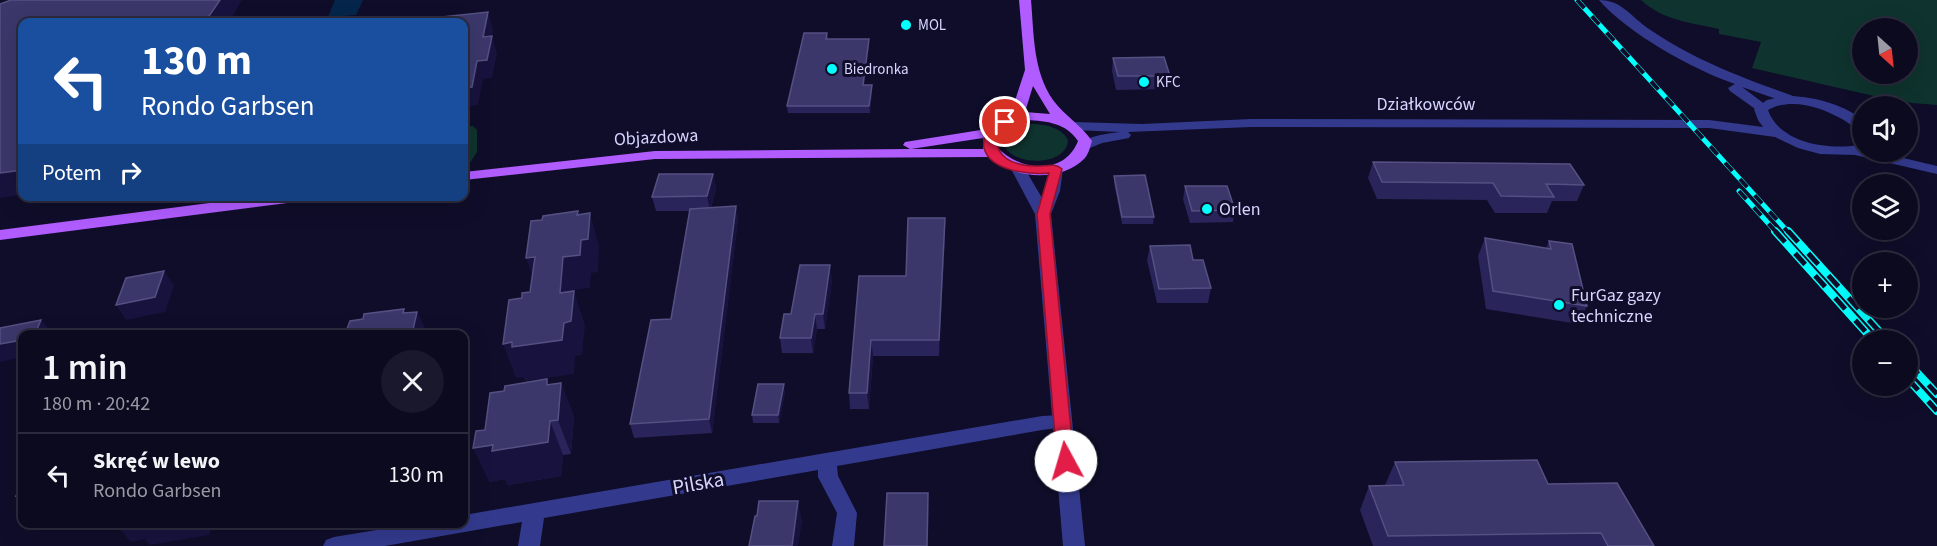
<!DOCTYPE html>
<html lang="pl">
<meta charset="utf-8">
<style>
body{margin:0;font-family:"Source Sans 3",sans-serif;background:#19182c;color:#f1f3f6;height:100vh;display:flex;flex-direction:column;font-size:22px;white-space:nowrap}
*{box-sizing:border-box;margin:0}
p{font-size:20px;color:#9a9aa4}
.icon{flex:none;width:33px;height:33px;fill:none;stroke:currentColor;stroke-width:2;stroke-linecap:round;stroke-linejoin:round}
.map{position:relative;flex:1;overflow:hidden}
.details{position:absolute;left:18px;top:330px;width:450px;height:198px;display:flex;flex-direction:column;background:#0b0a1f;border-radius:12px;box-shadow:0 6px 24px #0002,0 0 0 2px #2b2b3d}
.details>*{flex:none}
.hud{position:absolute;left:18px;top:18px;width:450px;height:183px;border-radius:12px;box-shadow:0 6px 24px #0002,0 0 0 2px #2b2b3d;background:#1a4fa0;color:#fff;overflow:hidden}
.needle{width:39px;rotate:153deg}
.buttons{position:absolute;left:1852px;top:18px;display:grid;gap:12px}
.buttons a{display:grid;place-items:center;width:66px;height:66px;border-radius:50%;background:#0b0a1f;box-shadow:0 6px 24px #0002,0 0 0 2px #2b2b3d;font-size:30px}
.pin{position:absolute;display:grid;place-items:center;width:51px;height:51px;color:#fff;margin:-26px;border:3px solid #fff;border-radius:50%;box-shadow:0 2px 6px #0007}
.me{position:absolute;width:66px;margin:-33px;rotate:354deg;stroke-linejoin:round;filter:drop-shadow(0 0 4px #0008)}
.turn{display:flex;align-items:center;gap:21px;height:126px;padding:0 24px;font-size:27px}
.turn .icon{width:78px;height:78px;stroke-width:2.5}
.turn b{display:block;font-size:42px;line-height:51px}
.then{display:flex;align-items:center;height:57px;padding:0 24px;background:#0003;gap:12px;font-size:22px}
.round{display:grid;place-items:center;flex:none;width:63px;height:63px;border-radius:32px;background:#19182c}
.overview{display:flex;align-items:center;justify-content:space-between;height:102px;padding:0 24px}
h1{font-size:36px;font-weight:600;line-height:45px}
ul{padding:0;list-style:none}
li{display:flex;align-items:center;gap:18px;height:84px;padding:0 24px;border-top:2px solid #2b2b3d}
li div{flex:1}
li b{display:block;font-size:22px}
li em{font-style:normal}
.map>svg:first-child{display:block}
</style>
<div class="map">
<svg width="1937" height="546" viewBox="0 0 1937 546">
<rect width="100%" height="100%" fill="#0f0d29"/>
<!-- green -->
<g fill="#0f332e" fill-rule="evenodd">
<path d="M1641,0H1937V105L1900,102L1752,68L1761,42L1719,34V29C1692,23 1662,20 1641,0ZM1863,28H1908V74H1863Z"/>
<path d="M1028,124C1043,124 1060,126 1068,140C1067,169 1002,167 1003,138L1012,128Z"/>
<path d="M464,126H473L477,130V152L470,163H464Z"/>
</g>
<!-- water -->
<path fill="#05264a" d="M335,0H363L356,15L328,17Z"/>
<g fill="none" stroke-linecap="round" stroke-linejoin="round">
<!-- minor -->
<g fill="#333a8d" fill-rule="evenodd">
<path d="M1599,0C1622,0 1631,17 1649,29C1696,61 1743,78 1796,97L1798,100L1791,104L1742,87L1770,108L1763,112L1758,111L1730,91L1728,88L1735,84C1694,70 1627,33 1599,0Z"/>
<path d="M1061,415L1068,417L1071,422L1068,427L1042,430L837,466L838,476L857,513L854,546H832L837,513L818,477V470L544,518L540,546H518L522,522L385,546H323L326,540L334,537L413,524H464V515L1042,416Z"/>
</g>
<!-- tertiary -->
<g fill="#333a8d" fill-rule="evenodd">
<path d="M1784,96C1812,96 1841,103 1863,120V131C1855,129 1849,123 1842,119C1821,107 1791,97 1768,110C1780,145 1833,151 1863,144V152H1878L1937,166V174L1855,155L1820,154L1798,148L1775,137L1709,128L1251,127L1128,132L1131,135L1129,138L1102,143L1085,150L1078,146C1088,135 1106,134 1120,132L1074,130L1067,126L1074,122L1142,124L1251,119L1709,120L1763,127L1758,120L1754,109L1767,100Z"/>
<path d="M1017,163L1022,164L1042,198L1051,166L1056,165L1063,169L1060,191L1051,214L1085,546H1063L1035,214L1010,167Z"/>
</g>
<!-- primary -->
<g fill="#b05cff" fill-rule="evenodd">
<path d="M1019,0H1031C1034,35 1033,71 1053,100C1065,116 1081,125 1092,141C1090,147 1089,153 1085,158C1063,182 1013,180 990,157L655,159L464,180V172L655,151L910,149L903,145L905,142L987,129L1000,119L1010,116L1025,70ZM1033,86L1050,114L1025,112ZM1027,120C1047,121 1066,123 1078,141C1064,177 1018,171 996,146L998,135L1010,125ZM983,138V149H911Z"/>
<path d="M263,196H310L303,201L0,240V230Z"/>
</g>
<!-- rail-far1 casing -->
<g stroke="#01fffd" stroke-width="5">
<g id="rail-far1">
<path d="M1577,0L1789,233"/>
<path d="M1739,191L1777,233"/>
</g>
</g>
<!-- rail casing -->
<g stroke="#01fffd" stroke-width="8">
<g id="rail">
<path d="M1775,231L1873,340"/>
<path d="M1788,231L1887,340"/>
<path d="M1908,363L1937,394"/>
<path d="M1908,379L1937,411"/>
</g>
</g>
<!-- rail-far1 -->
<use href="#rail-far1" stroke="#0f0d29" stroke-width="4" stroke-dasharray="11" stroke-linecap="butt"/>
<!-- rail -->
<use href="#rail" stroke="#0f0d29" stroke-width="5" stroke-dasharray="15" stroke-linecap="butt"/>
</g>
<!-- wall -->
<g fill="#292459">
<path d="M827,33L828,39L869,45L864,85H872V92L870,113H788L787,106Z"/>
<path d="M1113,58L1170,76L1168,89L1116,90L1112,71Z"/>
<path d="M1373,162L1584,185L1577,201H1552L1547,213H1495L1487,200L1377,199L1368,178Z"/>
<path d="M713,174L716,188L711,208L736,206L738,219L712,433L634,438L630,424L671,319L690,211H656L652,197Z"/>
<path d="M1114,176L1154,217L1153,224H1122L1114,183Z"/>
<path d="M1185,186L1235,210L1233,222L1190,223L1183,199Z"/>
<path d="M945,218V234L939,356H873L869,409H850L849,393L859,276H906Z"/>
<path d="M1485,238L1546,248L1549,241L1587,306L1578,324L1486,309L1478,256Z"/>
<path d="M1150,246L1193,260L1211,288L1208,303H1157L1147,260Z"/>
<path d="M832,280L825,329H817L813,353H782L780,338L791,314Z"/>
<path d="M561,383L574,417L571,454L563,455L561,476L508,485L505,479L489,482L549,384Z"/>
<path d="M785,392L779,423H753L752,415Z"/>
<path d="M1395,462L1548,484L1654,546H1373L1360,510L1369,486L1385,485Z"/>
</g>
<!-- shaded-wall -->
<g fill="#17133e">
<path d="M220,0H242L229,22H205Z"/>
<path d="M488,12L493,29L492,37L497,53L492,78L483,79L478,105L464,107V88L483,37Z"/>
<path d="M869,39V45L863,92V85Z"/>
<path d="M872,85V92L870,113L869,106Z"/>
<path d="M22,170V195L0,198V173Z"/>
<path d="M713,174L716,188L710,210L707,196Z"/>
<path d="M736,206L738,219L712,433L709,419Z"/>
<path d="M578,211L586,239L590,213L599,246L598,272L591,273L590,288L574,290V292L585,325L582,355L575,356L574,374L525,381L523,377L516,378L503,344L512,342L560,293L563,257L577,215Z"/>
<path d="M945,218V234L939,356V340Z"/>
<path d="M535,257L538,291L526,258Z"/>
<path d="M830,265L832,280L825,329L823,314Z"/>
<path d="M164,271L174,286L165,312L126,320L116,305Z"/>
<path d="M404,309L413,328L417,312L428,334H412L403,313Z"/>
<path d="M815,314L817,329L813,353L811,338Z"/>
<path d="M41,320L53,334H35Z"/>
<path d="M22,340V357L0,362V344Z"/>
<path d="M871,340L873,356L869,409L867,393Z"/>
<path d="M547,379L559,411L561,383L574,417L571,454L558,420L547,385Z"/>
<path d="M784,384L785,392L779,423L778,415Z"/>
<path d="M550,421L563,455L561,476L508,485L505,479L489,482L473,448Z"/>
<path d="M928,493L929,514L928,546H927Z"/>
<path d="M22,494V503L16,496Z"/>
<path d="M798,501L802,522L798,546H792Z"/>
<path d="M116,524H213L209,535L150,545L145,539L131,542Z"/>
</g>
<!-- building -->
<g fill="#3b376a" stroke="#545082" stroke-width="1.5">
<path d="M11,0H220L205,22H22V170L0,173V4Z"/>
<path d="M488,12L483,37L492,36L487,60L477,61L472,87L464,88V22H440L442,17Z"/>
<path d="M804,33H827L826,39H869L863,85H872L869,106H787Z"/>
<path d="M1164,57L1170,76H1118L1113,58Z"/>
<path d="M1373,162L1570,164L1584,185L1546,184L1554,197L1501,196L1493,183L1382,182Z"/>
<path d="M659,174H713L707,196L652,197Z"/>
<path d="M1145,175L1154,217H1122L1114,176Z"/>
<path d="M1185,186H1227L1235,210L1192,211Z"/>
<path d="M736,206L709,419L630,424L651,320L671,319L690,209Z"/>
<path d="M578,211L577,215L590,213L588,239L581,240L580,255L563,257L560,293L574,291L571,321L564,323L562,340L512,347V342L503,344L509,300L522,298V293L530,292L535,257L526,258L531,221L542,220L543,216Z"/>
<path d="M908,218H945L939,340H871L867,393H849L859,276H906Z"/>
<path d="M1485,238L1551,249L1549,241L1572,244L1587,306L1493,291Z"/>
<path d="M1190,245L1193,260H1203L1211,288L1159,289L1150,246Z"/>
<path d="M800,265H830L823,314H815L811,338H780L784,314H791Z"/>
<path d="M164,271L155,297L116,305L126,278Z"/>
<path d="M404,309L403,313L417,312L412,334H345L350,321L363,319L364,314Z"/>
<path d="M41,320L35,334H22V340L0,344V328Z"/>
<path d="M270,332L269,334H248Z"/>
<path d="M547,379V385L561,383L558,420L550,421L548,442L492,451L493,445L473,448L476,431L485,430L490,393L504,391L505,386Z"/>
<path d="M758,384H784L778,415H752Z"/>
<path d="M1537,460L1548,484L1617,483L1654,546H1608L1601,533L1388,536L1369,486L1404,485L1395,462Z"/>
<path d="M22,481V494L16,496Z"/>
<path d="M887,493H928L927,546H884Z"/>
<path d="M759,501H798L792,546H749L755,516H757Z"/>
</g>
<!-- route -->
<path fill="#e11d48" stroke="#92132f" stroke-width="1.5" d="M1005,118L1011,122L997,134C994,158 1013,165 1034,166C1044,167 1055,162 1062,169L1050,214L1074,461L1071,466L1066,468L1060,466L1057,461L1037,214L1049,173C1029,175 990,171 984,148C983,144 984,138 985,133Z"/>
<!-- markers -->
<g fill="#01fffd" stroke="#0f0d29" stroke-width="2">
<circle cx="906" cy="25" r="6"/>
<circle cx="832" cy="69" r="6"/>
<circle cx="1144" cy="82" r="6"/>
<circle cx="1207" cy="209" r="6"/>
<circle cx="1559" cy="305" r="6"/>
</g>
<g text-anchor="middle" stroke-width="6" stroke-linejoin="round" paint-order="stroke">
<!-- far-poi labels -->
<g font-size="15" fill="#d5d5ff" stroke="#0f0d29" text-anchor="start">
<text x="918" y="30">MOL</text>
<text x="844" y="74">Biedronka</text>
<text x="1156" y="87">KFC</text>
</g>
<!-- street labels -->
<g font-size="18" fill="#d5d5ff" stroke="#0f0d29">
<text x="1426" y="110">Działkowców</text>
<text transform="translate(656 137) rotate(-3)" y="6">Objazdowa</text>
</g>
<!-- poi labels -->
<g font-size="18" fill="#d5d5ff" stroke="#0f0d29" text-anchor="start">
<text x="1219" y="215">Orlen</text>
<text x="1571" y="301">FurGaz gazy<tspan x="1571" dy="21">techniczne</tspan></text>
</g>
<!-- near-street labels -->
<g font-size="21" fill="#d5d5ff" stroke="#0f0d29">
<text transform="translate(698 483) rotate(-10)" y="7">Pilska</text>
</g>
</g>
</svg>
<div class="buttons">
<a><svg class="needle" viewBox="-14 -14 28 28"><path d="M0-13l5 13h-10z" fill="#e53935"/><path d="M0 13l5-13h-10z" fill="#9a9aa4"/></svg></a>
<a><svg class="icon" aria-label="sound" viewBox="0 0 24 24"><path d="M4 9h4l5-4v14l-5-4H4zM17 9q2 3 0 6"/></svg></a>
<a><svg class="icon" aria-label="layers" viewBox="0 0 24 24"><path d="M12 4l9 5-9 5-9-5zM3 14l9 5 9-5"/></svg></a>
<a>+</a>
<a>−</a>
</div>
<div class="pin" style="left:1005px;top:122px;background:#d93025"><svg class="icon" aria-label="arrive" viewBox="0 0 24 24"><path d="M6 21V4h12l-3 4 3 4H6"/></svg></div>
<svg class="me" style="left:1066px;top:461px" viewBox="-20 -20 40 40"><circle r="19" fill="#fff"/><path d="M0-13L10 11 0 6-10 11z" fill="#e11d48"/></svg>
<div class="hud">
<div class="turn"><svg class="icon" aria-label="left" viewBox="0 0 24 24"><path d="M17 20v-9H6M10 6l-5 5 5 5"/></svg><div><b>130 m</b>Rondo Garbsen</div></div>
<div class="then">Potem<svg class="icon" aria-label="right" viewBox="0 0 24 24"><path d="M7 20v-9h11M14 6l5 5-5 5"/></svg></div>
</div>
<section class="details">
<div class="overview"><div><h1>1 min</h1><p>180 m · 20:42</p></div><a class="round"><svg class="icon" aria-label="close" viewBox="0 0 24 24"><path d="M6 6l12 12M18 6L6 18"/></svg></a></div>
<ul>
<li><svg class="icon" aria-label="left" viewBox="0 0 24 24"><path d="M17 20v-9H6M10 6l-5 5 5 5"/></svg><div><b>Skręć w lewo</b><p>Rondo Garbsen</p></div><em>130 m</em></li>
</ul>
</section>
</div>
